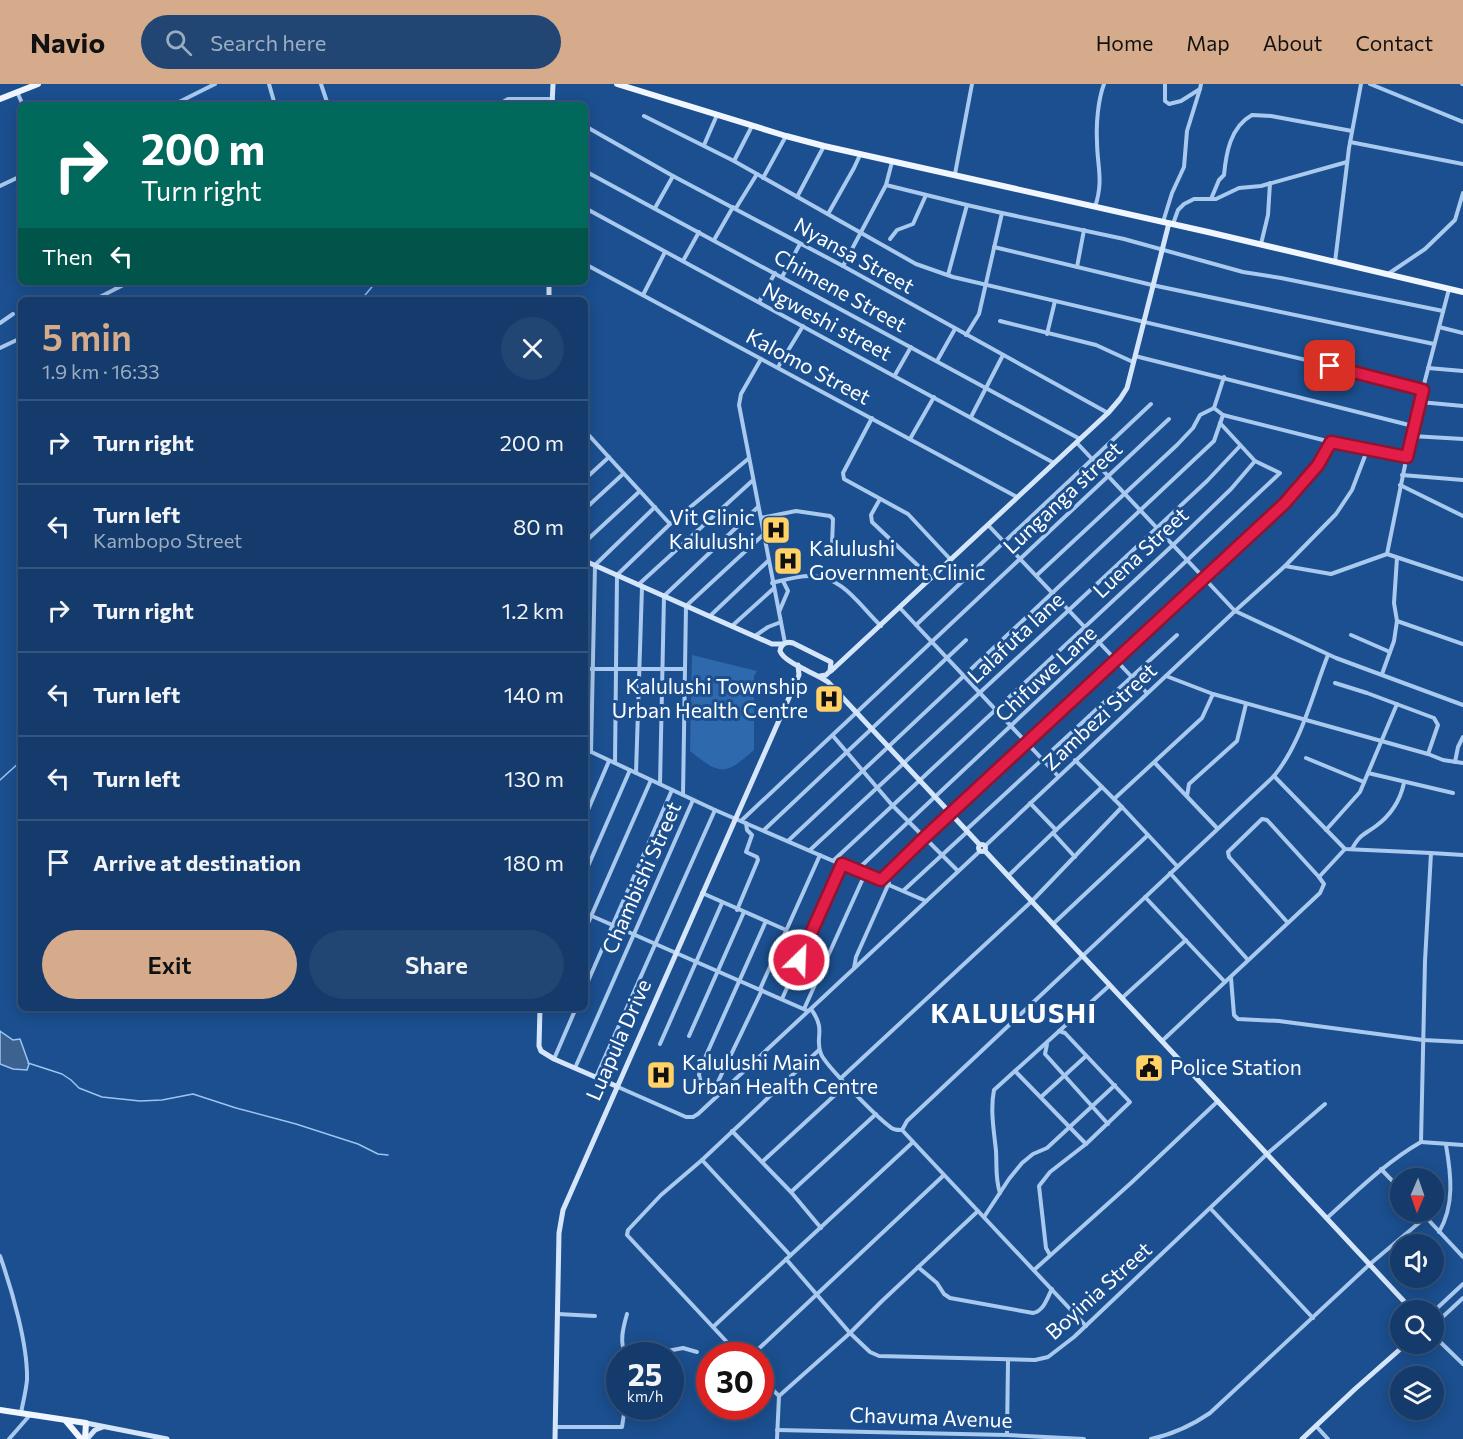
<!DOCTYPE html>
<meta charset="utf-8">
<style>
body{margin:0;font-family:Commissioner,sans-serif;background:#214673;color:#f1f3f6;height:100vh;display:flex;flex-direction:column;font-size:22px;white-space:nowrap}
*{box-sizing:border-box;margin:0}
p{font-size:20px;color:#9dadc1}
.icon{flex:none;width:33px;height:33px;fill:none;stroke:currentColor;stroke-width:2;stroke-linecap:round;stroke-linejoin:round}
.map{position:relative;flex:1;overflow:hidden}
.side{position:absolute;left:18px;top:213px;width:570px;height:714px;display:flex;flex-direction:column;background:#143b6b;border-radius:9px;box-shadow:0 3px 15px #0003,0 0 0 2px #33557e}
.side>*{flex:none}
.top-card{position:absolute;left:18px;top:18px;width:570px;height:183px;border-radius:9px;box-shadow:0 3px 15px #0003,0 0 0 2px #33557e;background:#00695c;color:#fff;overflow:hidden}
.needle{width:39px;rotate:182deg}
.buttons{position:absolute;left:1390px;top:1084px;display:grid;gap:12px}
.buttons a{display:grid;place-items:center;width:54px;height:54px;border-radius:50%;background:#143b6b;box-shadow:0 3px 15px #0003,0 0 0 2px #33557e;font-size:30px}
.speed{position:absolute;left:606px;top:1258px;display:flex;gap:12px;font-size:30px;font-weight:700;text-align:center}
.speed>*{display:grid;place-content:center;width:78px;height:78px;border-radius:50%;background:#143b6b;box-shadow:0 3px 15px #0003,0 0 0 2px #33557e;line-height:1}
.speed small{font-size:15px;font-weight:400}
.speed .limit{border:9px solid #d22;background:#fff;color:#111}
.pin{position:absolute;display:grid;place-items:center;width:51px;height:51px;color:#fff;margin:-26px;border-radius:12px;box-shadow:0 3px 9px #0006}
.me{position:absolute;width:66px;margin:-33px;rotate:24deg;stroke-linejoin:round;filter:drop-shadow(0 0 4px #0008)}
.turn{display:flex;align-items:center;gap:21px;height:126px;padding:0 24px;font-size:27px}
.turn .icon{width:78px;height:78px;stroke-width:2.5}
.turn b{display:block;font-size:42px;line-height:51px}
.then{display:flex;align-items:center;height:57px;padding:0 24px;background:#0003;gap:12px;font-size:22px}
.round{display:grid;place-items:center;flex:none;width:63px;height:63px;border-radius:32px;background:#214673}
.headline{display:flex;align-items:center;justify-content:space-between;height:102px;padding:0 24px}
h1{font-size:36px;font-weight:600;line-height:45px;color:#d6ab8b}
.action{display:flex;gap:12px;margin-top:auto;padding:12px 24px}
.action a{flex:1;height:69px;border-radius:36px;background:#d6ab8b;color:#111;font-size:24px;font-weight:600;line-height:69px;text-align:center}
.action a+a{background:#214673;color:#f1f3f6}
ul{padding:0;list-style:none}
li{display:flex;align-items:center;gap:18px;height:84px;padding:0 24px;border-top:2px solid #33557e}
li div{flex:1}
li b{display:block;font-size:22px}
li em{font-style:normal}
header{display:flex;align-items:center;gap:36px;box-sizing:border-box;height:84px;padding:0 30px;background:#d6ab8b;color:#111}
header strong{font-size:28px}
nav{display:flex;gap:33px;margin-inline-start:auto;font-size:21px}
.search{width:420px;height:54px;background:#214673;display:flex;align-items:center;gap:15px;box-sizing:border-box;padding:0 21px;border-radius:33px;color:#9dadc1;font-size:22px}
.map>svg:first-child{display:block}
</style>
<header>
<strong>Navio</strong>
<div class="search"><svg class="icon" aria-label="search" viewBox="0 0 24 24"><circle cx="10" cy="10" r="6"/><path d="M15 15l6 6"/></svg>Search here</div>
<nav><a>Home</a><a>Map</a><a>About</a><a>Contact</a></nav>
</header>
<div class="map">
<svg width="1463" height="1355" viewBox="0 0 1463 1355">
<rect width="100%" height="100%" fill="#1b4f8f"/>
<!-- green -->
<path fill="#2e69ad" d="M692,571L757,587L754,592V666C725,692 720,691 690,667Z"/>
<!-- water -->
<path fill="#3c6290" stroke="#9cc4f0" stroke-width="1.5" d="M0,947L13,956L20,955L29,980L27,986L13,985L0,980Z"/>
<g fill="none" stroke-linecap="round" stroke-linejoin="round">
<!-- stream -->
<g stroke="#9cc4f0" stroke-width="1.5">
<path d="M361,216L376,198"/>
<path d="M0,696L21,677"/>
<path d="M28,979L62,990L71,996L79,1004L102,1013L140,1017L162,1016L193,1010L236,1024L296,1040L358,1060L378,1070L388,1071"/>
</g>
<!-- street -->
<g stroke="#a9c9ee" stroke-width="4">
<path d="M269,0L275,21"/>
<path d="M321,0L328,21"/>
<path d="M1165,0V17L1169,20L1181,17L1200,5L1201,0"/>
<path d="M1370,0L1463,38"/>
<path d="M1462,0H1463"/>
<path d="M17,8L23,21"/>
<path d="M173,21L215,0"/>
<path d="M498,21L508,15H553"/>
<path d="M644,32L734,77L916,180L953,193L1353,287L1423,306"/>
<path d="M585,42L673,92L843,182L1108,329"/>
<path d="M1350,58L1463,80"/>
<path d="M704,61L717,31"/>
<path d="M734,77L752,42"/>
<path d="M892,78L886,101L967,121"/>
<path d="M585,87L1080,355"/>
<path d="M955,90L972,0"/>
<path d="M763,94L786,52"/>
<path d="M0,102L21,92"/>
<path d="M797,113L824,62"/>
<path d="M1211,115L1219,96L1224,91C1226,70 1230,43 1252,31L1271,32L1352,47"/>
<path d="M1095,123C1104,96 1097,82 1097,57C1096,40 1098,16 1104,0"/>
<path d="M585,124L1054,379"/>
<path d="M655,124L673,92"/>
<path d="M736,124L757,90"/>
<path d="M828,130L854,84L860,71"/>
<path d="M1163,138L1172,109L1184,83L1187,47L1200,5"/>
<path d="M1173,140L1178,126L1184,120L1194,115H1216L1239,104L1261,102L1347,78"/>
<path d="M890,155L897,146L913,140L926,111"/>
<path d="M714,156L733,123"/>
<path d="M1261,160L1268,131L1270,99"/>
<path d="M994,163L1152,201L1434,260"/>
<path d="M683,177L699,148"/>
<path d="M1335,178L1349,64L1361,0"/>
<path d="M585,180L1017,413"/>
<path d="M843,182L886,101"/>
<path d="M1077,183L1084,146"/>
<path d="M1388,190L1425,165L1455,136L1463,109"/>
<path d="M948,191L967,121L1002,129"/>
<path d="M782,193L800,160"/>
<path d="M113,198L117,204"/>
<path d="M643,211L665,168"/>
<path d="M94,216L129,198"/>
<path d="M759,218L775,189"/>
<path d="M1000,237L1096,261L1133,278"/>
<path d="M0,239L13,230"/>
<path d="M1439,243L1463,249"/>
<path d="M1047,250L1055,217"/>
<path d="M966,251L979,230L1002,129L1124,155L1243,188L1281,194L1443,227"/>
<path d="M0,264L21,254"/>
<path d="M1135,272L1413,342"/>
<path d="M761,275L741,310L739,321L785,559"/>
<path d="M937,277L955,245"/>
<path d="M778,283L803,242"/>
<path d="M1428,284L1463,287"/>
<path d="M895,291L911,263"/>
<path d="M1224,293L1214,324L1223,331L1331,358L1368,364"/>
<path d="M1420,318L1463,322"/>
<path d="M971,333L1003,271"/>
<path d="M872,334L843,389L844,395L908,430L951,476"/>
<path d="M585,347L670,440"/>
<path d="M1412,352L1463,355"/>
<path d="M910,355L934,313"/>
<path d="M1407,373L1368,364L1352,406L1336,430L1285,482L1235,527L1336,574L1463,621"/>
<path d="M1402,391L1463,396"/>
<path d="M585,395L609,373"/>
<path d="M1400,401L1463,432"/>
<path d="M880,415L871,431L872,438L931,494"/>
<path d="M585,425L623,390"/>
<path d="M761,434L796,427L830,432L833,435L832,461"/>
<path d="M988,441L1147,609"/>
<path d="M585,458L640,407"/>
<path d="M1387,470L1463,495"/>
<path d="M1397,474L1394,519L1397,537L1463,560"/>
<path d="M1285,482L1331,490L1387,470L1413,342L1449,205"/>
<path d="M1037,491L1177,361L1193,344L1200,331L1214,324"/>
<path d="M772,499C784,496 797,492 810,492C843,492 859,521 881,542"/>
<path d="M638,501L752,397"/>
<path d="M900,524L1058,692"/>
<path d="M779,528L788,507L783,497"/>
<path d="M710,532L768,477"/>
<path d="M916,541L1151,320"/>
<path d="M732,542L773,505"/>
<path d="M1351,551L1390,568"/>
<path d="M755,552L768,543L781,538"/>
<path d="M585,585H685"/>
<path d="M1382,590L1394,557L1397,537"/>
<path d="M1166,592L1213,610L1428,670L1443,676L1463,679"/>
<path d="M1335,599L1367,609L1434,634L1438,641L1428,670"/>
<path d="M833,652L892,721L958,787"/>
<path d="M585,665L715,726L926,817"/>
<path d="M591,668L595,481L655,423"/>
<path d="M585,674L589,667"/>
<path d="M1306,674L1364,698"/>
<path d="M1075,676L1122,723L1177,782"/>
<path d="M1455,678L1458,663L1463,653"/>
<path d="M615,679L617,491L670,440L748,375"/>
<path d="M1155,679L1217,744"/>
<path d="M636,689L642,503"/>
<path d="M1368,689L1453,709"/>
<path d="M1274,692L1345,765L1431,769"/>
<path d="M660,700L664,512L758,423"/>
<path d="M683,711L686,522L763,451"/>
<path d="M1187,712L1189,700L1237,657L1246,620"/>
<path d="M1114,715L1202,634L1213,610"/>
<path d="M585,733L609,677"/>
<path d="M742,736L1169,335"/>
<path d="M764,746L966,556"/>
<path d="M966,746L1177,551"/>
<path d="M1056,746L1102,703"/>
<path d="M1326,746L1360,708L1397,620"/>
<path d="M1053,749L1075,773"/>
<path d="M789,756L1214,357L1223,331"/>
<path d="M985,762L1235,527L1077,359"/>
<path d="M1352,765C1360,750 1364,751 1376,742C1391,731 1400,717 1404,699"/>
<path d="M810,766L1069,526L1207,397L1240,362"/>
<path d="M834,776L1173,461L1231,405L1255,377"/>
<path d="M857,786L1280,389L1255,377L1220,339"/>
<path d="M585,789L630,686"/>
<path d="M1170,789L1248,876"/>
<path d="M1008,792L1056,746L1030,719"/>
<path d="M1319,793L1345,765"/>
<path d="M881,796L924,754L1284,420L1318,381L1331,358"/>
<path d="M904,806L967,748"/>
<path d="M702,809L786,846"/>
<path d="M1145,813L1225,898"/>
<path d="M737,826L758,776L757,773L746,768L752,751L747,746L746,739"/>
<path d="M585,829L808,927"/>
<path d="M1053,840L1148,751"/>
<path d="M585,846L651,696"/>
<path d="M854,884L856,873L889,799"/>
<path d="M1231,894L1234,931L1238,935L1279,937L1423,956L1463,958"/>
<path d="M585,904L672,706"/>
<path d="M760,905L820,771"/>
<path d="M762,906L715,1004L712,1005L701,999L699,991L700,985L766,837"/>
<path d="M1122,914L1186,856"/>
<path d="M782,915L842,780"/>
<path d="M804,925L865,790"/>
<path d="M811,925C827,947 814,953 821,970C826,982 877,1033 889,1042C893,1046 897,1046 902,1046L1086,1242"/>
<path d="M689,952L744,828"/>
<path d="M1162,957L1320,809L1324,800L1319,793L1267,736L1262,735L1228,768L1229,773L1288,839"/>
<path d="M660,960L722,819"/>
<path d="M1047,960L1045,970L1108,1040"/>
<path d="M554,975L576,924"/>
<path d="M575,984L693,716"/>
<path d="M1015,987L1086,1060"/>
<path d="M596,993L715,726"/>
<path d="M841,994L1032,817L1122,723"/>
<path d="M618,1003L686,1033H693L698,1030L980,767"/>
<path d="M1041,1013L1086,972"/>
<path d="M902,1046L907,1037L1274,692C1302,658 1312,611 1328,571"/>
<path d="M732,1047L791,1108L821,1144"/>
<path d="M1421,1058L1463,1061"/>
<path d="M702,1076L661,1111L628,1146L627,1151L740,1272"/>
<path d="M762,1078L847,1000"/>
<path d="M1381,1085L1401,1106"/>
<path d="M791,1108L876,1030"/>
<path d="M1000,1109C995,1094 997,1082 996,1067C994,1047 990,1026 994,1006L1110,901"/>
<path d="M1211,1125L1313,1234"/>
<path d="M1421,1128L1463,1173"/>
<path d="M984,1133L1009,1095L1022,1079L1033,1070L1047,1064L1115,1001"/>
<path d="M1327,1134C1357,1107 1386,1078 1421,1058L1425,877L1431,769L1463,771"/>
<path d="M1439,1148C1455,1121 1451,1090 1446,1061"/>
<path d="M790,1171L702,1076L819,966"/>
<path d="M1050,1171L1046,1164L1039,1102L1050,1088L1086,1060L1130,1018L1065,949L1059,947"/>
<path d="M0,1172C12,1206 28,1261 27,1296C26,1307 23,1318 21,1329"/>
<path d="M786,1175L850,1249L870,1268L879,1272L1035,1276L1048,1273L1074,1253L1268,1069L1325,1020"/>
<path d="M918,1183L937,1199L944,1210L950,1214L1033,1229C1044,1227 1047,1214 1052,1205"/>
<path d="M1034,1186L1131,1099L1218,1017"/>
<path d="M1434,1227L1463,1200"/>
<path d="M558,1230L595,1232"/>
<path d="M1434,1241L1463,1214"/>
<path d="M713,1243L913,1058"/>
<path d="M1434,1252L1463,1280"/>
<path d="M626,1271C619,1259 623,1244 627,1230"/>
<path d="M626,1272L633,1267L662,1268L683,1264L697,1268"/>
<path d="M751,1272L944,1091"/>
<path d="M760,1293L779,1312"/>
<path d="M1316,1342L1328,1355"/>
<path d="M555,1343H622L625,1323"/>
<path d="M777,1346L1007,1351L1084,1355"/>
<path d="M1007,1351L1008,1277"/>
<path d="M9,1355L30,1331"/>
<path d="M777,1355L779,1312L850,1249L882,1217L978,1127"/>
<path d="M1151,1355C1174,1350 1191,1342 1210,1329L1370,1180L1426,1133"/>
</g>
<!-- secondary -->
<g stroke="#d6e6fa" stroke-width="5">
<path d="M552,21L553,0"/>
<path d="M549,216V198"/>
<path d="M585,477L772,560H783"/>
<path d="M831,587L1108,329L1120,315L1127,304L1169,139"/>
<path d="M820,592L826,591L830,587L831,578L793,559C786,557 781,560 780,567C784,579 816,589 828,598L980,761"/>
<circle cx="982" cy="764" r="3.5"/>
<path d="M985,767L1413,1227"/>
<path d="M540,924L539,962L541,967L554,975L616,1002"/>
<path d="M86,1339L167,1355"/>
<path d="M87,1355L95,1346L103,1343"/>
<path d="M555,1355L559,1149L563,1126L799,591L798,581"/>
<path d="M1302,1355L1355,1305L1406,1260"/>
</g>
<!-- primary -->
<g stroke="#f0f6ff" stroke-width="6">
<path d="M617,0L786,52L824,62L1208,148L1463,208"/>
<path d="M0,15L38,0"/>
<path d="M0,1326L86,1339L85,1355"/>
<path d="M66,1337L81,1355"/>
</g>
</g>
<g fill="none" stroke-linecap="round" stroke-linejoin="round">
<!-- route casing -->
<g stroke="#92132f" stroke-width="15">
<path id="route" d="M799,876L842,780L881,796L924,754L1284,420L1318,381L1331,358L1407,373L1423,306L1330,282"/>
</g>
<!-- route -->
<use href="#route" stroke="#e11d48" stroke-width="10"/>
</g>
<!-- icons -->
<defs>
<g id="hospital-square" transform="scale(1.5)"><rect x="-9" y="-9" width="18" height="18" rx="4" fill="#ffd166" stroke="#1b4f8f"/><path d="M-5-5h3v3.5h4V-5h3V5h-3V1.5h-4V5h-3Z" fill="#111"/></g>
<g id="civic-square" transform="scale(1.5)"><rect x="-9" y="-9" width="18" height="18" rx="4" fill="#ffd166" stroke="#1b4f8f"/><path d="M-.6-6.5H3V-4.5H.6V-3L4-1V1h2V6H-6V1h2V-1L-.6-3ZM-1.2 2.5V6h2.4V2.5Z" fill="#111"/></g>
</defs>
<g fill-rule="evenodd">
<use href="#hospital-square" x="776" y="446"/>
<use href="#hospital-square" x="788" y="477"/>
<use href="#hospital-square" x="829" y="615"/>
<use href="#civic-square" x="1149" y="984"/>
<use href="#hospital-square" x="661" y="991"/>
</g>
<g text-anchor="middle" stroke-width="6" stroke-linejoin="round" paint-order="stroke">
<!-- street labels -->
<g font-size="21" fill="#fff" stroke="#1b4f8f">
<text transform="translate(854 172) rotate(29)" y="7">Nyansa Street</text>
<text transform="translate(840 207) rotate(29)" y="7">Chimene Street</text>
<text transform="translate(827 238) rotate(28)" y="7">Ngweshi street</text>
<text transform="translate(808 283) rotate(28)" y="7">Kalomo Street</text>
<text transform="translate(1063 414) rotate(-43)" y="7">Lunganga street</text>
<text transform="translate(1141 469) rotate(-43)" y="7">Luena Street</text>
<text transform="translate(1016 554) rotate(-43)" y="7">Lalafuta lane</text>
<text transform="translate(1046 590) rotate(-43)" y="7">Chifuwe Lane</text>
<text transform="translate(1100 633) rotate(-43)" y="7">Zambezi Street</text>
<text transform="translate(642 794) rotate(-66)" y="7">Chambishi Street</text>
<text transform="translate(619 956) rotate(-66)" y="7">Luapula Drive</text>
<text transform="translate(1099 1207) rotate(-42)" y="7">Boyinia Street</text>
<text transform="translate(931 1334) rotate(2)" y="7">Chavuma Avenue</text>
</g>
<!-- poi labels -->
<g font-size="21" fill="#fff" stroke="#1b4f8f" text-anchor="start">
<text x="755" y="441" text-anchor="end">Vit Clinic<tspan x="755" dy="24">Kalulushi</tspan></text>
<text x="809" y="472">Kalulushi<tspan x="809" dy="24">Government Clinic</tspan></text>
<text x="808" y="610" text-anchor="end">Kalulushi Township<tspan x="808" dy="24">Urban Health Centre</tspan></text>
<text x="682" y="986">Kalulushi Main<tspan x="682" dy="24">Urban Health Centre</tspan></text>
<text x="1170" y="991">Police Station</text>
</g>
<!-- district labels -->
<g font-size="27" font-weight="bold" letter-spacing="1.5" fill="#fff" stroke="#1b4f8f">
<text x="1014" y="939">KALULUSHI</text>
</g>
</g>
</svg>
<div class="buttons">
<a><svg class="needle" viewBox="-14 -14 28 28"><path d="M0-13l5 13h-10z" fill="#e53935"/><path d="M0 13l5-13h-10z" fill="#9dadc1"/></svg></a>
<a><svg class="icon" aria-label="sound" viewBox="0 0 24 24"><path d="M4 9h4l5-4v14l-5-4H4zM17 9q2 3 0 6"/></svg></a>
<a><svg class="icon" aria-label="search" viewBox="0 0 24 24"><circle cx="10" cy="10" r="6"/><path d="M15 15l6 6"/></svg></a>
<a><svg class="icon" aria-label="layers" viewBox="0 0 24 24"><path d="M12 4l9 5-9 5-9-5zM3 14l9 5 9-5"/></svg></a>
</div>
<div class="speed"><div>25<small>km/h</small></div><div class="limit">30</div></div>
<div class="pin" style="left:1330px;top:282px;background:#d93025"><svg class="icon" aria-label="arrive" viewBox="0 0 24 24"><path d="M6 21V4h12l-3 4 3 4H6"/></svg></div>
<svg class="me" style="left:799px;top:876px" viewBox="-20 -20 40 40"><circle r="17" fill="#e11d48" stroke="#fff" stroke-width="3"/><path d="M0-11L8 9 0 5-8 9z" fill="#fff"/></svg>
<div class="top-card">
<div class="turn"><svg class="icon" aria-label="right" viewBox="0 0 24 24"><path d="M7 20v-9h11M14 6l5 5-5 5"/></svg><div><b>200 m</b>Turn right</div></div>
<div class="then">Then<svg class="icon" aria-label="left" viewBox="0 0 24 24"><path d="M17 20v-9H6M10 6l-5 5 5 5"/></svg></div>
</div>
<section class="side">
<div class="headline"><div><h1>5 min</h1><p>1.9 km · 16:33</p></div><a class="round"><svg class="icon" aria-label="close" viewBox="0 0 24 24"><path d="M6 6l12 12M18 6L6 18"/></svg></a></div>
<ul>
<li><svg class="icon" aria-label="right" viewBox="0 0 24 24"><path d="M7 20v-9h11M14 6l5 5-5 5"/></svg><div><b>Turn right</b></div><em>200 m</em></li>
<li><svg class="icon" aria-label="left" viewBox="0 0 24 24"><path d="M17 20v-9H6M10 6l-5 5 5 5"/></svg><div><b>Turn left</b><p>Kambopo Street</p></div><em>80 m</em></li>
<li><svg class="icon" aria-label="right" viewBox="0 0 24 24"><path d="M7 20v-9h11M14 6l5 5-5 5"/></svg><div><b>Turn right</b></div><em>1.2 km</em></li>
<li><svg class="icon" aria-label="left" viewBox="0 0 24 24"><path d="M17 20v-9H6M10 6l-5 5 5 5"/></svg><div><b>Turn left</b></div><em>140 m</em></li>
<li><svg class="icon" aria-label="left" viewBox="0 0 24 24"><path d="M17 20v-9H6M10 6l-5 5 5 5"/></svg><div><b>Turn left</b></div><em>130 m</em></li>
<li><svg class="icon" aria-label="arrive" viewBox="0 0 24 24"><path d="M6 21V4h12l-3 4 3 4H6"/></svg><div><b>Arrive at destination</b></div><em>180 m</em></li>
</ul>
<div class="action"><a>Exit</a><a>Share</a></div>
</section>
</div>
